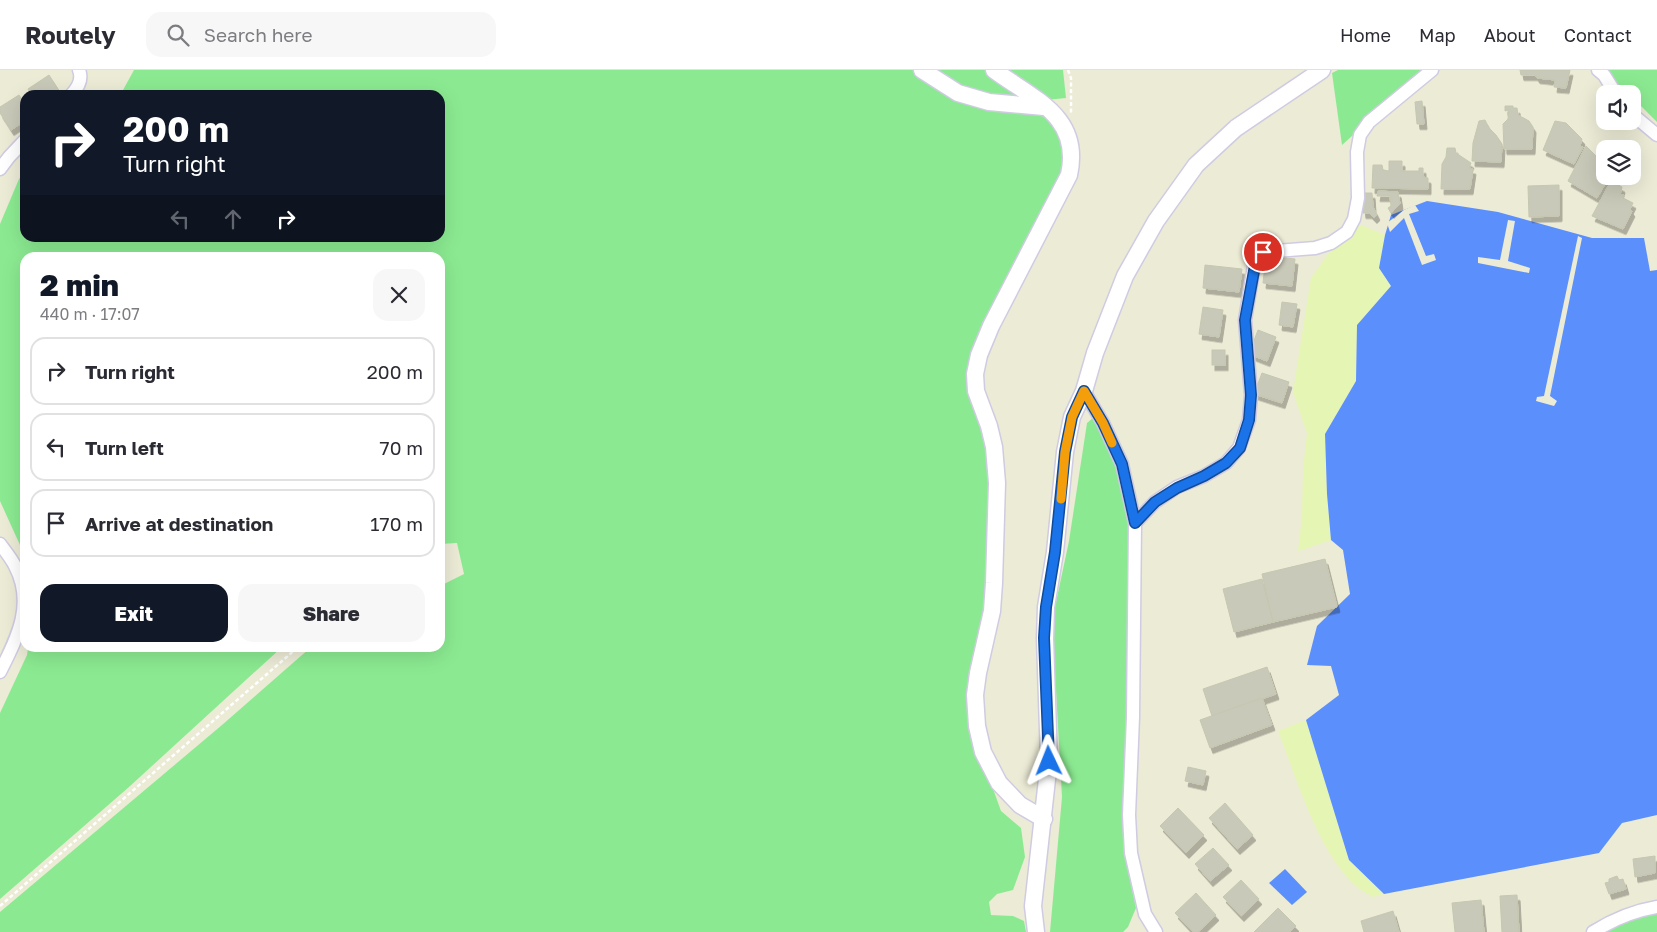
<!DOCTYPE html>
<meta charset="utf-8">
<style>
body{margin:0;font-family:"Golos Text",sans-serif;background:#f7f7f7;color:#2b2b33;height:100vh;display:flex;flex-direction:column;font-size:19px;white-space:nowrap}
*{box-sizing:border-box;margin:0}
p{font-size:16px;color:#7c7c81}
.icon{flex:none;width:28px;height:28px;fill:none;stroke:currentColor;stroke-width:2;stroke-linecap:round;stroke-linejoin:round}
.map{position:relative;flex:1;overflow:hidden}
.drawer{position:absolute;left:20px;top:182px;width:425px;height:400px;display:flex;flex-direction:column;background:#fff;border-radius:15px;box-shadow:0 5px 20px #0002}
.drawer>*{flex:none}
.top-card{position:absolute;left:20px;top:20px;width:425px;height:152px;border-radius:15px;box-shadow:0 5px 20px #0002;background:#111827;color:#fff;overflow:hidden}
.tools{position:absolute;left:1596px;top:15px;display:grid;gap:10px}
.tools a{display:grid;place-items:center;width:45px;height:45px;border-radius:10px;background:#fff;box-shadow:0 5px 20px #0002;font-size:25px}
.pin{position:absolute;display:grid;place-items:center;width:42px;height:42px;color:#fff;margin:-21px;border:2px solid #fff;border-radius:50%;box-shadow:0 1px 5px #0007}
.me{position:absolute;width:55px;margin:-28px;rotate:358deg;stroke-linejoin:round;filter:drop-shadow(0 0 4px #0008)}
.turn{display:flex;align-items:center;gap:18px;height:105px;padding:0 20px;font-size:22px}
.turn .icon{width:65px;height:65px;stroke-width:2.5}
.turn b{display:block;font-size:35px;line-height:42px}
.lanes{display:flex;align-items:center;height:48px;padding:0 20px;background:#0003;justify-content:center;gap:25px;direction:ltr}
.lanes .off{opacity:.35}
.round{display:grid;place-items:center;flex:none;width:52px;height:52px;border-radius:15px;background:#f7f7f7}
.headline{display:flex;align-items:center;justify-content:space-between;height:85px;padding:0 20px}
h1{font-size:30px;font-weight:800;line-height:38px;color:#111827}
.action{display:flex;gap:10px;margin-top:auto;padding:10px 20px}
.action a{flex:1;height:58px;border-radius:15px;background:#111827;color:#fff;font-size:20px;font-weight:800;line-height:58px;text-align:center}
.action a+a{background:#f7f7f7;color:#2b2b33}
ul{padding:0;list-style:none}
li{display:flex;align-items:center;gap:15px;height:68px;margin:0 10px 8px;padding:0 10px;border:2px solid #e1e1e2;border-radius:15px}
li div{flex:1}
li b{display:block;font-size:19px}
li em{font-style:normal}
header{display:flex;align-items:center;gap:30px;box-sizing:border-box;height:70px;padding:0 25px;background:#fff;border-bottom:1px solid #e1e1e2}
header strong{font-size:24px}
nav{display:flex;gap:28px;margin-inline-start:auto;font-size:18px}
.search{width:350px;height:45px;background:#f7f7f7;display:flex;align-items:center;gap:12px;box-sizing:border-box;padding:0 18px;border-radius:15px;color:#7c7c81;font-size:19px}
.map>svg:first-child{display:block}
</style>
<header>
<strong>Routely</strong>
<div class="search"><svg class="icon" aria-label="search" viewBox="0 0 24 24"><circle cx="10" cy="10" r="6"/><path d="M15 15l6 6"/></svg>Search here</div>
<nav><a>Home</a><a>Map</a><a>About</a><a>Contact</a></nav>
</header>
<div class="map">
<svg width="1657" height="862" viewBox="0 0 1657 862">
<defs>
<filter id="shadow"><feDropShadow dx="3" dy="5.5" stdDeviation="0" flood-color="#0004"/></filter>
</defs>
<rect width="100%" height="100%" fill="#ecebd6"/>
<!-- green -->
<g fill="#8bea91">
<path d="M134,0H1063L1066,28L1007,34C1017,36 1029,36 1039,40C1059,48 1064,78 1066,98L973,291L993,382L989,541L973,596L992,716L1001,741L1021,758L1025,787L1013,820L997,824L989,832L991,845L1013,846L1024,851L1026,862H0V842L222,655L310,578H440V516L464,504L457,473L440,474V188H25V486L0,431V154L19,109L25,102V168H440V25H116L123,20Z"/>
<path d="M1338,0H1425L1342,75L1332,3Z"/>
<path d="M1603,0H1657V52L1633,28L1632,24H1628Z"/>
<path d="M1093,348L1107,366L1124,404L1129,443L1133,502L1124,781L1136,838L1128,857L1123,862H1050L1062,727L1052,551L1069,471L1087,353Z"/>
<path d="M28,578H281L129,717L0,829V643L27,585Z"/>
<path d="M1657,841V862H1604L1633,844Z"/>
</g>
<!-- sand -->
<g fill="#e5f6b4">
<path d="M1356,153L1385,165L1379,198L1391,216L1357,255L1356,311L1325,364L1327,424L1331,470L1298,481L1302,447L1303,400L1307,363L1293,322L1311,208L1334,176Z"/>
<path d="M1306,650L1349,790L1384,824L1373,827C1368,824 1362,821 1357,817C1318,783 1297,709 1278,661Z"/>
</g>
<!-- water -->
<g fill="#5b8ffc">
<path d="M1427,131L1498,142L1592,168H1644L1650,201L1657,200V745L1622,753L1599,783L1384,824L1349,790L1306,650L1339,625L1331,596L1307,595L1317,556L1350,524L1343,480L1331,470L1327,424L1325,364L1356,311L1357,255L1391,216L1379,198L1385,165L1391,145Z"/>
<path d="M1285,799L1307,822L1292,835L1269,813Z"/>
</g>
<!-- pier -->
<g fill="#ecebd6">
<path d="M1415,135L1419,141L1409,144L1426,186L1434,184L1436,190L1422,195L1404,148L1390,162L1387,153L1404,140Z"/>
<path d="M1508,150L1515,151L1508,191L1530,198L1529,203L1478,193V187L1500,190Z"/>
<path d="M1578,166L1582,168L1550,326L1557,331L1554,336L1536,331L1537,327L1544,326Z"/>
</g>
<!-- building -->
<g fill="#c9c9b9" stroke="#c5c7b0" filter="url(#shadow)">
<path d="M1520,0H1570L1566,18L1554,17L1555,10L1537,8L1535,5H1521Z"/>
<path d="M49,5L62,25H31L28,19Z"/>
<path d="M19,25L25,34V51L11,60L0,43V37Z"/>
<path d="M1422,31L1424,54H1417L1415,32Z"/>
<path d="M1505,36H1513V38H1517L1518,45L1529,51L1533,57L1532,79H1504L1503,54L1508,49L1509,40L1505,41Z"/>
<path d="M1485,50L1489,58L1496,65L1502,74L1501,92L1472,91L1473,73L1479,51Z"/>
<path d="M1555,51L1566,53L1582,69L1580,76L1583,77L1574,94L1543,80Z"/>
<path d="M1586,76L1596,86L1599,97L1605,101V106L1608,109L1597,128L1568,111Z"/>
<path d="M1447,78H1455L1456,83L1471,93L1469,98L1473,99L1470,119H1441L1442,94L1446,87Z"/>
<path d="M1389,91H1402V101H1419V98H1423V107L1428,108V119L1372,118L1373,95H1382L1383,100L1389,101Z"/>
<path d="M1611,111L1622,117L1620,125H1624L1623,128L1633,133L1630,139L1632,141L1623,159L1592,146Z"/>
<path d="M1559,115V146L1529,147L1528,116Z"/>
<path d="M1378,121L1398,122L1400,134L1391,143L1388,138L1391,136L1390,126H1377Z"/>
<path d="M1361,123H1372L1373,137L1377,145L1374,148L1369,143H1363Z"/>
<path d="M1266,186L1295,189L1292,216L1263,213Z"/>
<path d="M1205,195L1242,199L1239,222L1203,218Z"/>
<path d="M1282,232L1297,234L1293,257L1279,255Z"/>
<path d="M1203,237L1223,240L1219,267L1199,264Z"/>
<path d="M1258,260L1276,267L1267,291L1249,284Z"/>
<rect x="1212" y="280" width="13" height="15"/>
<path d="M1262,303L1289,312L1282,333L1254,324Z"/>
<path d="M1325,489L1337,537L1273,552L1262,504Z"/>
<path d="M1262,509L1273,552L1234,562L1223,519Z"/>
<path d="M1267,597L1276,624L1212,646L1203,619Z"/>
<path d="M1262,628L1272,655L1210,678L1200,650Z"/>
<path d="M1188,697L1206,701L1203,715L1185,711Z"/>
<path d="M1225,733L1253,765L1237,779L1209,748Z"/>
<path d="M1178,738L1204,765L1186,783L1160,756Z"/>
<path d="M1213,778L1229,795L1210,811L1195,794Z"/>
<path d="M1655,786V803L1635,807L1633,789Z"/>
<path d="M1617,806L1619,810L1623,809L1626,819L1609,824L1605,813L1609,812V809Z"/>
<path d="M1241,810L1259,829L1241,846L1223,827Z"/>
<path d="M1196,823L1216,845L1198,862H1193L1175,843Z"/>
<path d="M1517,825L1519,862H1502L1500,826Z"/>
<path d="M1481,830L1484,862H1455L1452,833Z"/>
<path d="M1278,838L1296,856L1290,862H1254Z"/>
<path d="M1393,841L1399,862H1364L1361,851Z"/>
</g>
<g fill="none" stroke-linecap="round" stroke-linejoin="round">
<!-- minor casing -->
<g stroke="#d0cbe2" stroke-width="15">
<g id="minor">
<path d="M1598,0L1604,5L1616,24"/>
<path d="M71,25C78,18 83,10 79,0"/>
<path d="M1632,44L1657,65"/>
<path d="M0,99L9,87L25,70"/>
<path d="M1084,321L1103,353L1122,394L1135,453L1133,647L1129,745L1131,783L1145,844L1156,862"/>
<path d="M1135,453L1155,432L1177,417L1204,406L1226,393L1239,378L1249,350L1251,325L1245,250L1255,190L1263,182L1315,178L1331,173L1347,162L1354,149L1358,128L1357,82L1360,65L1369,52L1432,0"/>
<path d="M0,474C5,481 11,488 15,496C35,534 17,568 0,602"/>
<path d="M1593,862C1614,849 1633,841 1657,837"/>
</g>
</g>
<!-- tertiary casing -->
<g stroke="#d0cbe2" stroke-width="19">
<g id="tertiary">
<path d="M922,0L958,23L989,32L1044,37"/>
<path d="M994,0C1033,29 1082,46 1069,105L991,256L979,285L975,304L976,321L989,356L994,377L997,413L994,513L992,541L978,603L975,625L977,656L983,682L999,713L1020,735L1044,749"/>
<path d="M1036,862L1033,836L1049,691L1045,569L1046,537L1055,482L1065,382L1072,347L1084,321L1095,283L1125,206L1156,151L1196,95L1236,58L1322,0"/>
</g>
</g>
<!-- path -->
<g stroke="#fff" stroke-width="2.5" stroke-dasharray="4 2.5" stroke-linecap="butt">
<path d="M1068,0L1071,8V44"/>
<path d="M0,836L297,578"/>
</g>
<!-- minor -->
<use href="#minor" stroke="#fff" stroke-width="12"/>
<!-- tertiary -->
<use href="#tertiary" stroke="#fff" stroke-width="16"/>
</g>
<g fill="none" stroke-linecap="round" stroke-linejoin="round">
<!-- route casing -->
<g stroke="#114b97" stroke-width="12">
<path id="route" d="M1049,691L1044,568L1046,537L1055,482L1065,382L1072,347L1084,321L1103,353L1122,394L1135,453L1155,432L1177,418L1204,406L1226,393L1240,378L1249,350L1251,325L1245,250L1256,190L1263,182"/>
</g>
<!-- route -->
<use href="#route" stroke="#1a73e8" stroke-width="9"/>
<!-- slow -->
<path stroke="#f59e0b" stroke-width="9" d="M1061,429L1065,382L1072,347L1084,321L1103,353L1112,373"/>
</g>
</svg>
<div class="tools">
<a><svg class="icon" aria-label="sound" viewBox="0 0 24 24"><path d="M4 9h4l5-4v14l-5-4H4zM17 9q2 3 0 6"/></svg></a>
<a><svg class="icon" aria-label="layers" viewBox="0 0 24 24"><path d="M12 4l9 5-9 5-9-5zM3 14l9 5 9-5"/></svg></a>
</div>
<div class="pin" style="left:1263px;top:182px;background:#d93025"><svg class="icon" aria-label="arrive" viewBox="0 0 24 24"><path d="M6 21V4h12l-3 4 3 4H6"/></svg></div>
<svg class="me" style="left:1049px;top:691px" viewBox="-20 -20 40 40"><path d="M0-17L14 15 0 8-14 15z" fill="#1a73e8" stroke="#fff" stroke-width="4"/></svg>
<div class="top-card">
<div class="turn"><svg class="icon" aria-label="right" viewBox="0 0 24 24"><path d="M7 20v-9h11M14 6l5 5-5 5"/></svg><div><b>200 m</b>Turn right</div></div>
<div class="lanes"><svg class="icon off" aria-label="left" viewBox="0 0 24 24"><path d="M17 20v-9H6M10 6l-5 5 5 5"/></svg><svg class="icon off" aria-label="ahead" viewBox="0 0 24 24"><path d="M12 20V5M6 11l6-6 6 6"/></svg><svg class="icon" aria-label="right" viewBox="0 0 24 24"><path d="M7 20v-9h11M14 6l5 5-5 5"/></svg></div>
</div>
<section class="drawer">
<div class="headline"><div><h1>2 min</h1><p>440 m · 17:07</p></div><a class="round"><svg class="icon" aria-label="close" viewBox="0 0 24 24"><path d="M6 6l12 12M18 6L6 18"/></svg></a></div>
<ul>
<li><svg class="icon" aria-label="right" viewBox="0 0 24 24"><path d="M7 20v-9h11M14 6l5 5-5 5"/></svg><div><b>Turn right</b></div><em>200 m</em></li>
<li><svg class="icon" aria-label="left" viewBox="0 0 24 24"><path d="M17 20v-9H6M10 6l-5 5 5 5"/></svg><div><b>Turn left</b></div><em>70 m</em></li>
<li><svg class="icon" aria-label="arrive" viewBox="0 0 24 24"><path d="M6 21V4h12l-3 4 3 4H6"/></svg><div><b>Arrive at destination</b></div><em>170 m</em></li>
</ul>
<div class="action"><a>Exit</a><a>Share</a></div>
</section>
</div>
